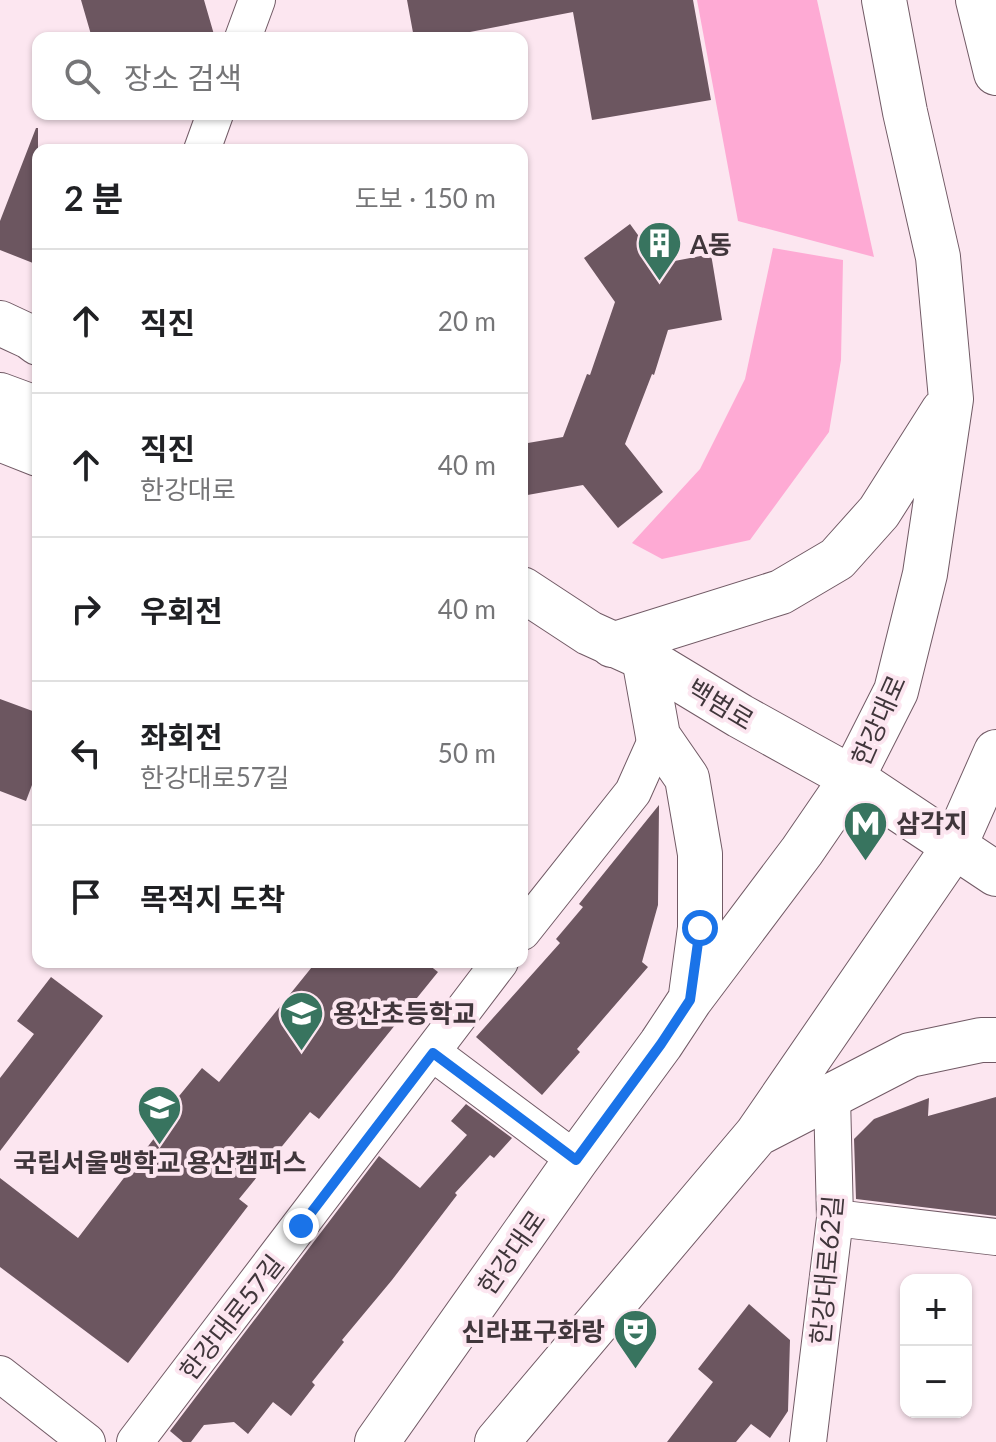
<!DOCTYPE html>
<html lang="ko">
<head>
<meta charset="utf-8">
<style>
  :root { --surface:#fff; --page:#f2f2f2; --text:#202124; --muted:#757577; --line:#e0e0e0 }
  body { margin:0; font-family:Lato,"Noto Sans KR",sans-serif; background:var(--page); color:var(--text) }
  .controls { position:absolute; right:24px; bottom:24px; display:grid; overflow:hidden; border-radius:16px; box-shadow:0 2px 6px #0004 }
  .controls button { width:72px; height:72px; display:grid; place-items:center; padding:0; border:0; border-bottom:2px solid var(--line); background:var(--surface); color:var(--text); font:40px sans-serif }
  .stop { position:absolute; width:24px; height:24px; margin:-18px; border:6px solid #1a73e8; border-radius:50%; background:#fff }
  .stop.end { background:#1a73e8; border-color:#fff; box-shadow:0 2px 8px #0008 }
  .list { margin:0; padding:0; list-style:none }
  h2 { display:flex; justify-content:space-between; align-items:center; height:104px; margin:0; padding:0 32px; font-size:34px }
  h2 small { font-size:26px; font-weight:400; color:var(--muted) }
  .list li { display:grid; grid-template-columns:52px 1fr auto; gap:24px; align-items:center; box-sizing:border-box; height:144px; padding:0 32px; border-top:2px solid var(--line) }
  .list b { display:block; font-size:30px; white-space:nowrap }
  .list p { margin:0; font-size:26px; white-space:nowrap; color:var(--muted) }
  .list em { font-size:26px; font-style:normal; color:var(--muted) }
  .icon { flex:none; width:44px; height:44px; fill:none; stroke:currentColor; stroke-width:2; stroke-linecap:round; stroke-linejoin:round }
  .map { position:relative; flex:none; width:996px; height:1442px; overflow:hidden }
  .search { position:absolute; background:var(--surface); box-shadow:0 2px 6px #0004; left:32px; top:32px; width:496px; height:88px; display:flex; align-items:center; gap:20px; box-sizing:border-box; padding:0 28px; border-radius:16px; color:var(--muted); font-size:30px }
  .panel { position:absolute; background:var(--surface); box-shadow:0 2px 6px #0004; left:32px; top:144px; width:496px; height:824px; border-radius:16px }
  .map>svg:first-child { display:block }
  .green { fill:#feaad4 }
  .building { fill:#6c5660 }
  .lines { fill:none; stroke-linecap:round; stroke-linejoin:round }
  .street-casing { stroke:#715a65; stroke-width:38 }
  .secondary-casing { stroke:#715a65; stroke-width:46 }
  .primary-casing { stroke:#715a65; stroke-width:46 }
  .street { stroke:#fff; stroke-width:36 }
  .secondary { stroke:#fff; stroke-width:44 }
  .primary { stroke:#fff; stroke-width:44 }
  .route { stroke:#1a73e8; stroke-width:10 }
  .labels { text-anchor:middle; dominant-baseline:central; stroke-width:8; stroke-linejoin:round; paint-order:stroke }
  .poi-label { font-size:26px; font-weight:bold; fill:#40363b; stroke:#fce6f0; text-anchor:start }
  .street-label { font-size:26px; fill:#40363b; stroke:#fce6f0 }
</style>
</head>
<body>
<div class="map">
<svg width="996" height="1442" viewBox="0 0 996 1442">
  <rect width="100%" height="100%" fill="#fce6f0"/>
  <path class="green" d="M697 0H817L874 257 738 221Z
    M773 248 843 260 841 360 829 432 750 540 662 559 632 543 700 469 745 379Z"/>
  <path class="building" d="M81 0H204L215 38H92Z
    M407 0H693L711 100 592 120 573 12 439 38H414Z
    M36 128H38V265L0 250V221Z
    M630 224 659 264 711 254 722 320 668 330 654 375 652 374 625 444 663 492 618 528 583 485 522 496V444L563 437 587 374 590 375 615 302 584 258Z
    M0 699 38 713V769L26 801 0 791Z
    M659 805 658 905 642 962 648 967 577 1049 580 1052 542 1095 476 1037 560 943 556 939 583 907 579 904Z
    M316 962H425L438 972 319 1119 310 1112 239 1199 248 1206 128 1363 0 1267V1178L78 1238 162 1128 157 1123 202 1068 219 1082Z
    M51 977 103 1016 0 1151V1078L34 1034 17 1021Z
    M996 1097V1216L856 1199 854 1139 874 1119 929 1098 928 1116Z
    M466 1104 512 1138 494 1158 490 1155 455 1193 457 1195 392 1280 342 1340 344 1342 312 1382 315 1385 291 1416 273 1402 248 1434 234 1422 204 1425 191 1442H183L170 1431 379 1156 420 1188 467 1135 451 1121Z
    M749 1304 790 1340 788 1411 770 1438 751 1424 736 1442H667L713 1382 698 1369Z"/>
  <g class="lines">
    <defs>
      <path id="street" d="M243 38 257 0
        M202 150 215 114
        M522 932 633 792 658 736
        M433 1053 576 1160
        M835 1218 996 1237
        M0 1374 87 1442
        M135 1442 500 962
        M808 1442 835 1218 832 1097"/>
      <path id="secondary" d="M0 323 30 337 38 343
        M0 395 38 409
        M0 439 38 454
        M522 589 589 633 644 658 740 716 852 778 996 874"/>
      <path id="primary" d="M978 0 996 73
        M612 645 781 592 837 559 879 512 943 411
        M644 658 658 736 687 778 700 854V928L691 995
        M759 1133 910 1055 981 1040H996
        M377 1442 576 1160 661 1044 690 1000 802 851 852 778 896 691 925 574 951 399 938 257 905 112 884 0
        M497 1442 757 1134 954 847 996 752"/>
    </defs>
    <use href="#street" class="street-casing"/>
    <use href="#secondary" class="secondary-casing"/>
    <use href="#primary" class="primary-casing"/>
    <use href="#street" class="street"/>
    <use href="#secondary" class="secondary"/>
    <use href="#primary" class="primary"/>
  </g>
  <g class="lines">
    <path class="route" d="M301 1226 433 1053 576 1160 661 1044 690 1000 700 928"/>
  </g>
  <defs>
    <symbol id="building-pin" viewBox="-11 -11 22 30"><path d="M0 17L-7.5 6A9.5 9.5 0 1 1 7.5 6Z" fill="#38745f" stroke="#fce6f0"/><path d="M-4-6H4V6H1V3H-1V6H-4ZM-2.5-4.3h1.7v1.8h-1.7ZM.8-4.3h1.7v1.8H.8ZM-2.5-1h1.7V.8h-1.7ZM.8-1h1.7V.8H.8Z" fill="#fff"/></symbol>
    <symbol id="metro-pin" viewBox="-11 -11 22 30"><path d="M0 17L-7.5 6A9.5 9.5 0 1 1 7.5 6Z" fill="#38745f" stroke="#fce6f0"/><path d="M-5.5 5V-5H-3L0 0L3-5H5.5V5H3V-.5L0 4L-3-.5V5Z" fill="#fff"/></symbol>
    <symbol id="school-pin" viewBox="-11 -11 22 30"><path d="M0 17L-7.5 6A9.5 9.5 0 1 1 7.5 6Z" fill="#38745f" stroke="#fce6f0"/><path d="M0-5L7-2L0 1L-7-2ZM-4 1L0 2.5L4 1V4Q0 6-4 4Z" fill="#fff"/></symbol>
    <symbol id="theatre-pin" viewBox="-11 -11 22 30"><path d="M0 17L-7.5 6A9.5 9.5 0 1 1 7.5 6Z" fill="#38745f" stroke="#fce6f0"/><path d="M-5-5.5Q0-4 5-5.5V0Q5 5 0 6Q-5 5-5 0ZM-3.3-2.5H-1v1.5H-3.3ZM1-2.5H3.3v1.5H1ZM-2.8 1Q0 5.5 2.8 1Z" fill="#fff"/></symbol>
  </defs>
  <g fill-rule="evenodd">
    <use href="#building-pin" x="634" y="218" width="51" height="69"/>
    <use href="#metro-pin" x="840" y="798" width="51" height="69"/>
    <use href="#school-pin" x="276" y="988" width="51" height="69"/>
    <use href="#school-pin" x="134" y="1082" width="51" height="69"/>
    <use href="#theatre-pin" x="610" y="1306" width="51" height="69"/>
  </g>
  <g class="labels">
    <g class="poi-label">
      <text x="690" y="244">A동</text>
      <text x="896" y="823">삼각지</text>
      <text x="333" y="1013">용산초등학교</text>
      <text x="160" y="1162" text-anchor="middle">국립서울맹학교 용산캠퍼스</text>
      <text x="605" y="1331" text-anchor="end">신라표구화랑</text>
    </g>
    <g class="street-label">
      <text transform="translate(721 704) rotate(31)">백범로</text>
      <text transform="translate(878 720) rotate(-66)">한강대로</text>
      <text transform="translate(511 1252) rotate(-55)">한강대로</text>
      <text transform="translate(826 1270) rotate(-85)">한강대로62길</text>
      <text transform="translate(231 1317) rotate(-52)">한강대로57길</text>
    </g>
  </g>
</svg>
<div class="controls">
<button>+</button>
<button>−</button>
</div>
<div class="stop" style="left:700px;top:928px"></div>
<div class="stop end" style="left:301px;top:1226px"></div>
<div class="search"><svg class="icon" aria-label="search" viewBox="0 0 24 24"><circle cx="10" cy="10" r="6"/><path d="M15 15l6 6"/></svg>장소 검색</div>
<section class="panel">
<h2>2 분<small>도보 · 150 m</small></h2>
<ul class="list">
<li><svg class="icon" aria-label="ahead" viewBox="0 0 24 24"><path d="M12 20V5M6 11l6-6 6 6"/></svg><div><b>직진</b></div><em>20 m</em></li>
<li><svg class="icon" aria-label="ahead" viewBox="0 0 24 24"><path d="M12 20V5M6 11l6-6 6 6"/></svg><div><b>직진</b><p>한강대로</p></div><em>40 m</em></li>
<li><svg class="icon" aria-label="right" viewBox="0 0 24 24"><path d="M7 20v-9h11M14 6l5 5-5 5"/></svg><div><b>우회전</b></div><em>40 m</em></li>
<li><svg class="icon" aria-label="left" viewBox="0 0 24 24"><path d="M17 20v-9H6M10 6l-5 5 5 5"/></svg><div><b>좌회전</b><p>한강대로57길</p></div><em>50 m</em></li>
<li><svg class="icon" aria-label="arrive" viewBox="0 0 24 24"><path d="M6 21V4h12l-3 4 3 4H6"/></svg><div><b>목적지 도착</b></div></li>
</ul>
</section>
</div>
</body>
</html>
